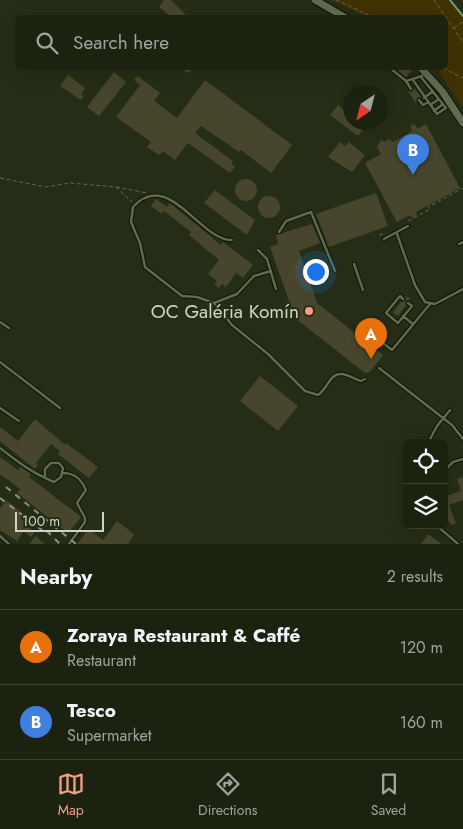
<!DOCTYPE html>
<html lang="en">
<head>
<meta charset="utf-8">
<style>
  :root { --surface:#1c2210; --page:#292f1e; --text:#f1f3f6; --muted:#a0a49f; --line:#3a3f30; --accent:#f49e89 }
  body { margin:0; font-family:Jost,sans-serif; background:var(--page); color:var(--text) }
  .controls { position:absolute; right:15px; bottom:15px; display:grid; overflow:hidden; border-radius:8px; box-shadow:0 5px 20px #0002 }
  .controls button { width:45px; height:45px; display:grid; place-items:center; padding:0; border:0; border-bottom:1px solid var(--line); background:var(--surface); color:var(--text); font:25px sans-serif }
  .compass { position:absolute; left:343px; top:85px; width:45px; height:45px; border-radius:50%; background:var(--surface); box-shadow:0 5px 20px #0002; rotate:215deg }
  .scale { position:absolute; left:15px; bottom:12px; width:89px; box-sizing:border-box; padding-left:5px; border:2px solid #ced4c6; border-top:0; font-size:14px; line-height:18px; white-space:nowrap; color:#ced4c6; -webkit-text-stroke:4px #252d16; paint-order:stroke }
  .you { position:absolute; left:315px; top:271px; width:18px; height:18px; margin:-12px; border:4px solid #fff; border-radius:50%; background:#1a73e8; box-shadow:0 0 0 8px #1a73e833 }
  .badge { display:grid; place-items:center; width:32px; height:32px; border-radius:50%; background:var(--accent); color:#fff; font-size:16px; font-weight:700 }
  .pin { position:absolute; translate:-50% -41px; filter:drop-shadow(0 1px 2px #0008) }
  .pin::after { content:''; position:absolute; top:26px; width:18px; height:15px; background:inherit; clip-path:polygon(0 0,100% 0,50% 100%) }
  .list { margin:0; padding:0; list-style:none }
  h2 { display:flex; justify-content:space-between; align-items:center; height:65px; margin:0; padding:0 20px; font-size:21px }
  h2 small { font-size:16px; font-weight:400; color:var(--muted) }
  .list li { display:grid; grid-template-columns:32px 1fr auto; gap:15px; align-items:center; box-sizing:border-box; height:75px; padding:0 20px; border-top:1px solid var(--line) }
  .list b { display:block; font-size:19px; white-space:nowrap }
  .list p { margin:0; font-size:16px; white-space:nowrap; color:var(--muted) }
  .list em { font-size:16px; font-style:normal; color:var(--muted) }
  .icon { flex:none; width:28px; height:28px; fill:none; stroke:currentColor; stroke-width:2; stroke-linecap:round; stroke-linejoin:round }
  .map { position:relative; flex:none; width:463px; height:544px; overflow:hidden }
  .search { position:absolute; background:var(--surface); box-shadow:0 5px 20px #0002; left:15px; right:15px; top:15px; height:55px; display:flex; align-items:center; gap:12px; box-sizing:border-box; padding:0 18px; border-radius:8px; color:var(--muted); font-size:19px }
  .sheet { height:215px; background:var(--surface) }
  nav { display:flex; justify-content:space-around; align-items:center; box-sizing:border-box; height:70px; border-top:1px solid var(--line); background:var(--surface); font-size:14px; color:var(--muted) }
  nav a { display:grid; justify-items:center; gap:2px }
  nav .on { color:var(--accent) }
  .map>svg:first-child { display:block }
  .green { fill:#423202 }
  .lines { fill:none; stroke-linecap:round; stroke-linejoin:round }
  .stream { stroke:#72967f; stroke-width:2 }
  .building { fill:#47462c }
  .lane-casing { stroke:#0e1502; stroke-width:4.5 }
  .secondary-casing { stroke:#0e1502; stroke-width:9 }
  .path { stroke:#616855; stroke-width:1; stroke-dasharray:4 2.5; stroke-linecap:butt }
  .lane { stroke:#616a51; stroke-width:2.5 }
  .secondary { stroke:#616a51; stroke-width:7 }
  .rail { stroke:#8c9281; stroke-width:2; stroke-dasharray:6 6; stroke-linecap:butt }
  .poi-dot { fill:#f49e89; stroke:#252d16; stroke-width:2 }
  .labels { text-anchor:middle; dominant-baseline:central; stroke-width:4; stroke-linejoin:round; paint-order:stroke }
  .poi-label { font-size:19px; fill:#ced4c6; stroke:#252d16; text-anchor:end }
</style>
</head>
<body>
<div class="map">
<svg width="463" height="544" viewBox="0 0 463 544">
  <rect width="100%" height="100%" fill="#252d16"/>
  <path class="green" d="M331 0H449L463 17V107L436 68H446V18L367 17Z"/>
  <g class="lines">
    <path class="stream" d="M450 0 463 16"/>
  </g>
  <path class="building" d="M164 0H171L185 14 183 18H172L159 7Z
    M179 68H194L188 73Z
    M395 68H409L412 70 406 77Z
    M114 72 126 82 99 116 87 107Z
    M68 75 85 88 81 94 84 96 81 100 60 86Z
    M138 76 160 93 154 101 177 118 205 80 292 145 271 173 241 150 239 152 201 126 195 133 233 161 231 164 235 167 230 173 188 143 175 160 163 151 159 155 147 147 151 142 116 117 140 85 134 80Z
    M414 88 421 97 417 98 416 103 408 91 412 92Z
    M338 105 350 115V122H360L365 126 358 136 330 115Z
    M414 124 418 129 426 124 460 188 416 212 417 215 412 218 410 215 397 222 365 163 381 154 377 147 381 140 386 142 388 139 393 142 412 131 410 126Z
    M340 142 345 146 349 142 365 155 352 172 328 157Z
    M235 190a11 11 0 1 1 22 0a11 11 0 1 1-22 0Z
    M215 190 255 220 247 235 204 203Z
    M376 193 388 226 329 247 316 214Z
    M258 207a11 11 0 1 1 22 0a11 11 0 1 1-22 0Z
    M156 199 167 207 170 203 221 245 223 242 253 265 243 278 236 273 226 287 222 284 219 288 214 284 217 281 208 274 219 260 189 235 191 232 164 211 162 214 151 206Z
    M312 224 320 243 299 251 317 303 383 355 370 372 365 373 295 318 270 247 278 244 276 235Z
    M406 296 411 299 406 301V305L398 316 393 312 401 302 406 301Z
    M260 376 298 406 278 431 240 401Z
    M35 419 65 445 66 443 98 467 89 478 58 454 60 451 51 444 36 463 38 465 35 469 0 441V427L18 441Z
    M0 457 18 470 20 467 31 474 29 477 81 517 68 533 17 493 20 489 0 474Z
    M463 477V500L449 505 456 523 451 525 449 521 444 522V497L461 491 457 479Z
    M7 501 32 521 28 527 35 532 31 537 24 531 17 541 0 530V508Z
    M117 521 134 534 128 544H77L87 531 90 530 103 540Z
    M428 534 442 544H421Z
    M35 536 45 544H30Z"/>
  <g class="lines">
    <defs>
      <path id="lane" d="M390 68 406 81 422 76
        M413 80 437 114 446 108 421 77
        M406 81 411 89
        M424 98 433 91
        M419 100 423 105 427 103
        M430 105 439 99
        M434 111 443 104
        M279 232 286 221 311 212 335 271
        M397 234 415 285 425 302 435 304 463 289
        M384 239 408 226
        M232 240C200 241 169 168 133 207L131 222 140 243 145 267 182 296 197 297 214 303 232 325 268 354 305 391 318 395C327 390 330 373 341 374 348 374 354 379 361 381L365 379
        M459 244 463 242
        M258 250 267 259 276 289
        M354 264 363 290
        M403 299 400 296 386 313 398 323 412 306 408 303
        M214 303 237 294 254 276 271 271
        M403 316 413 324
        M0 322 9 328
        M383 343 392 350 430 304
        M0 362 60 408
        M379 368 452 425 463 439
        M0 408 19 421
        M428 443 437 426 450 410
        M0 448C19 463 31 472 54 482L61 477 63 468 59 463H51L45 469V478
        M444 471 453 462 463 459
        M62 473C75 473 81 479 86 490L77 503 85 518V522L69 544
        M436 525 458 544
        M0 536 9 544"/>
      <path id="secondary" d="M315 0 346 18
        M421 68 442 91 463 123"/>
    </defs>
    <use href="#lane" class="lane-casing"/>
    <use href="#secondary" class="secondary-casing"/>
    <path class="path" d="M336 0 375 18
      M434 0 463 42
      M454 28 463 22
      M443 68 463 78
      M0 178 46 187 70 183 116 187 132 202
      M116 187 147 193
      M408 221 430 209 428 207 463 188
      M379 235 385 233"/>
    <use href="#lane" class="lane"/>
    <use href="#secondary" class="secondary"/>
    <path class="rail" d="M6 487 76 544
      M0 498 42 530
      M38 522 60 544"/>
  </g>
  <circle class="poi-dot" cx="309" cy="311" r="5"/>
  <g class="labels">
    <g class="poi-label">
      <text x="299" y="311">OC Galéria Komín</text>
    </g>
  </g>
</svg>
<div class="controls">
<button><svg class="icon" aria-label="locate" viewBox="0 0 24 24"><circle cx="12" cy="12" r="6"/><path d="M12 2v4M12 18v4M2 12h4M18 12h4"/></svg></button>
<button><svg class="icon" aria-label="layers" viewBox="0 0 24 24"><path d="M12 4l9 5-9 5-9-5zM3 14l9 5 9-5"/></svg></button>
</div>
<svg class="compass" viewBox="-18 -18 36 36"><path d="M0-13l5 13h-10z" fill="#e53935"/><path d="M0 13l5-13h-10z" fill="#a0a49f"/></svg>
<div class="scale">100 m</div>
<div class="you"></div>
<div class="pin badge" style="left:371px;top:359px;background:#e8710a">A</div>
<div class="pin badge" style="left:413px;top:175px;background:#3f7fe0">B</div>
<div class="search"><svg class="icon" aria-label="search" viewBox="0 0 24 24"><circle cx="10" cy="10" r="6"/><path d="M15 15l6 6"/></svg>Search here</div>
</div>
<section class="sheet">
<h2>Nearby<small>2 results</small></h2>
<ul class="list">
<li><span class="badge" style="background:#e8710a">A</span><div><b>Zoraya Restaurant &amp; Caffé</b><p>Restaurant</p></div><em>120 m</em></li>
<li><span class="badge" style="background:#3f7fe0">B</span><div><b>Tesco</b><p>Supermarket</p></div><em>160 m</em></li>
</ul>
</section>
<nav>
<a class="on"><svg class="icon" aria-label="map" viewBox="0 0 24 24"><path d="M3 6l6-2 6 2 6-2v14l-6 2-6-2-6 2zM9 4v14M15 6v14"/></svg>Map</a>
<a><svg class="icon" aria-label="directions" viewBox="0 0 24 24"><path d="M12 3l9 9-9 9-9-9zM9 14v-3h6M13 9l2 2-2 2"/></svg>Directions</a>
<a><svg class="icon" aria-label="saved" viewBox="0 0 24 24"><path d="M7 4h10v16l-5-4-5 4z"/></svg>Saved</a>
</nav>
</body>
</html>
